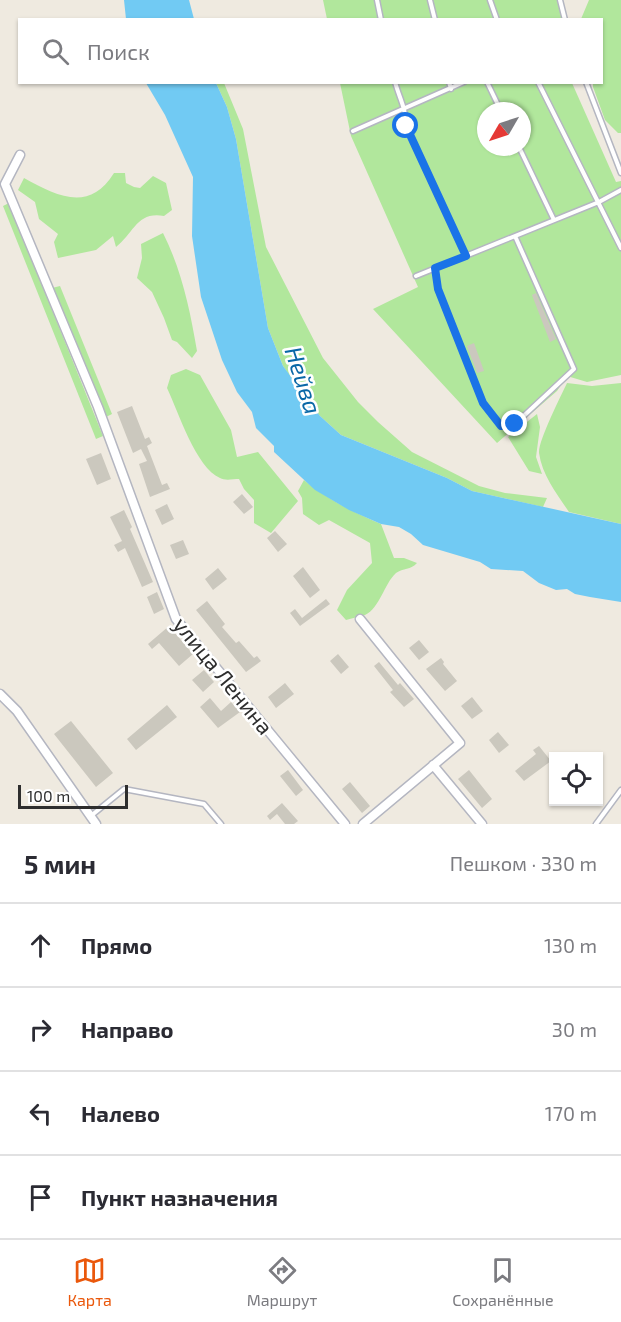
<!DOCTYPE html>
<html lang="ru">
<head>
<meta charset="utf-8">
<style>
  :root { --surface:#fff; --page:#f2f2f3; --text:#2b2b33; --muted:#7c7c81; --line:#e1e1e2; --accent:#ea580c }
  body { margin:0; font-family:"Exo 2",sans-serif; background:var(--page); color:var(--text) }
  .controls { position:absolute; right:18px; bottom:18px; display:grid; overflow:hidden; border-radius:0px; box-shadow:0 2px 4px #0004 }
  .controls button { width:54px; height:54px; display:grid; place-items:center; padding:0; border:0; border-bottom:2px solid var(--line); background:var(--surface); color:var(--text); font:30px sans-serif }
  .compass { position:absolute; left:477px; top:102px; width:54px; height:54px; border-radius:50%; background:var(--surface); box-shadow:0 2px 4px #0004; rotate:231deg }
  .scale { position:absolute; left:18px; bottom:15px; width:110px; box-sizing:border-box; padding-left:6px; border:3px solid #2e2e2e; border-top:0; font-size:16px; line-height:21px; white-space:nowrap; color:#2e2e2e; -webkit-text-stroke:4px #fff; paint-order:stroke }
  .stop { position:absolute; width:18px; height:18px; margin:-14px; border:4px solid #1a73e8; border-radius:50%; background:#fff }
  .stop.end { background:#1a73e8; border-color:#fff; box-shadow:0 2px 6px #0008 }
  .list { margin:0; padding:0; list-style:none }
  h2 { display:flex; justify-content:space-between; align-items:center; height:78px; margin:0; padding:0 24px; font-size:26px }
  h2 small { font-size:20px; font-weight:400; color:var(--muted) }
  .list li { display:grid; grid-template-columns:39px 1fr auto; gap:18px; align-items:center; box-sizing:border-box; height:84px; padding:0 24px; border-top:2px solid var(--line) }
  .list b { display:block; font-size:22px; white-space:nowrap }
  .list em { font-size:20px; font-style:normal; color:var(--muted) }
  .icon { flex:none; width:33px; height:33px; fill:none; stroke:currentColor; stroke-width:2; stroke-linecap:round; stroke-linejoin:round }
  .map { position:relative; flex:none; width:621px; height:824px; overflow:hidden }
  .search { position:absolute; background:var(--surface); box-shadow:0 2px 4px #0004; left:18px; right:18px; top:18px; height:66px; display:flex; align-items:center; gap:15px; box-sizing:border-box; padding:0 21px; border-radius:0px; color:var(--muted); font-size:22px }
  .sheet { height:414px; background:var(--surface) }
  nav { display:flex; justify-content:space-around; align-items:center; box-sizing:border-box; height:84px; border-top:2px solid var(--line); background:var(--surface); font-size:16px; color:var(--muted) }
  nav a { display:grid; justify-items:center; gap:3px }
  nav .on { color:var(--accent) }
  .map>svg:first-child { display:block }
  .green { fill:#b1e79c; fill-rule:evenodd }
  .water { fill:#71caf3 }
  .building { fill:#cbc8be }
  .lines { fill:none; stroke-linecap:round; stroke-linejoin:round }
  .lane-casing { stroke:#b4b6c1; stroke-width:7 }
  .street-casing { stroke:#b4b6c1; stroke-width:11 }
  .lane { stroke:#fff; stroke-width:4 }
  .street { stroke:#fff; stroke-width:8 }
  .route { stroke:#1a73e8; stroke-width:8 }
  .labels { text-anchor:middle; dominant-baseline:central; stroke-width:5; stroke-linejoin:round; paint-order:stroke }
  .street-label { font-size:22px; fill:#2e2e2e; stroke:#fff }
  .water-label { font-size:24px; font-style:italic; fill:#0968a7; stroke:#fff }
</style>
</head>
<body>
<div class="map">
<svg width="621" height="824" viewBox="0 0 621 824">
  <rect width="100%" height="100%" fill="#efeae0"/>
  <path class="green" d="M323 0H557L562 19H327Z
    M589 0H621V133H618L605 120 593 87V83L602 82V20L581 19Z
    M216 83H224L243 129 266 247 323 358 358 402 378 422 412 452 479 486 505 493 547 498 543 507 472 491 447 478 341 435 320 416 304 397 283 366 268 328 236 139 227 107Z
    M340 83H572L616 182 621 181V375L587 382 567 376 557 391 497 443 373 309 418 287 351 136ZM486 111H522V147H486Z
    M114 173H125L126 183 134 187 140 188 153 176 166 183 172 210 164 216C137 211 134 233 116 247L113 236 96 250 58 258 54 242 58 234 39 219 35 202 18 190 24 178C57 196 89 213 114 173Z
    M9 203 103 436 96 439 3 206Z
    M163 233C182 271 190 310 197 351L192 358 177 342 172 340 164 318 152 292 137 278 142 258 141 244Z
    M60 286 112 414 106 417 52 288Z
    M186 369 200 375 231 430 237 457 258 452 298 501 271 533 254 523V500L244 489 239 479C233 479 225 481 220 478 196 468 178 411 167 388L171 375Z
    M567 383 592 386 621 383V524L569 512C557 494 542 475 539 453 538 441 561 396 567 383Z
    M537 414 540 427 536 457 542 474 529 471 508 437Z
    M304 480C327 499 353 512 381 524L394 558H404L417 563C411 570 403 568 396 573 384 584 380 608 365 615 359 617 352 618 346 620L337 610 347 590 372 563 370 543 329 520 319 525 303 514 302 498 298 491Z"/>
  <path class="water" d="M124 0H189L194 19H126Z
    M146 83H216L227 107 236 139 268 328 283 366 320 416 341 435 447 478 472 491 621 524V602L590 597 575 594 567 589 556 590 539 583 523 571 491 569 480 562 423 545 411 534 399 527 381 524 349 510 315 490 274 452V446L256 428 252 412 237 392 222 360 201 297 192 236 193 177 165 115Z"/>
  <path class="building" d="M536 293 556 339 550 342 532 295Z
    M474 343 484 371 477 373 467 346Z
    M132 406 145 439 149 437 152 443 147 446 162 485 167 483 170 489 150 497 139 464 147 461 141 449 133 453 117 412Z
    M101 453 111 479 97 485 86 459Z
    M242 494 253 507 244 514 233 502Z
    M167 504 174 519 162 525 155 510Z
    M124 510 132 527 130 529 153 582 142 587 125 548 118 552 114 545 122 541 110 517Z
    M275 531 287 544 278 552 267 538Z
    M183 540 189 554 176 559 170 545Z
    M303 567 320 590 310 598 293 576Z
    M218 568 227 579 213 590 205 579Z
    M157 592 164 609 154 614 147 597Z
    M326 599 330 604 300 626 290 613 295 609 302 618Z
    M207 601 225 624 222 627 236 643 239 641 254 658 257 656 261 661 246 672 196 610Z
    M169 626 193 654 179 666 159 643 152 649 148 644Z
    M419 640 429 652 419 660 409 648Z
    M338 654 349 667 341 674 330 661Z
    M441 658 444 662 443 664 457 681 445 691 426 669Z
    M379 662 398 685 400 683 414 699 404 707 390 692 393 690 374 666Z
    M204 670 214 682 203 692 192 680Z
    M285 683 294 694 276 708 268 697Z
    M472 697 483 711 472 719 461 706Z
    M210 698 221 711 231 702 240 712 218 728 200 707Z
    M167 705 177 717 136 750 127 739Z
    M71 721 113 773 96 787 54 734Z
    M498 732 509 745 499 753 489 740Z
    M539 746 551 761 524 781 515 771 536 754 533 750Z
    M288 770 303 790 296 796 280 776Z
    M469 770 492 799 482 808 458 779Z
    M350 782 370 806 362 813 342 789Z
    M282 803 298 821 294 824H285L277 814 270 820 267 816Z"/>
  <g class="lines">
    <defs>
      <path id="lane" d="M377 0 381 20
        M430 0 435 20
        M490 0 497 20
        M560 0 565 20
        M395 82C400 100 406 108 406 126L466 256
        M449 82 451 89
        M487 82 501 111
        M538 82 621 248
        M586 82 621 173
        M353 131 464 82
        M519 147 554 220
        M435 269 438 289 483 403 501 426 515 424 574 369 515 236
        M416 276 599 202 621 190
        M92 815 124 789 204 804 221 824
        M596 824 621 790"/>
      <path id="street" d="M20 155 5 184 98 407 176 619 345 824
        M360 619 460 743 363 824
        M0 694 17 711 96 824
        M433 765 482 824"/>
    </defs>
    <use href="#lane" class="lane-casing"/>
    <use href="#street" class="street-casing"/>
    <use href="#lane" class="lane"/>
    <use href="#street" class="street"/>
  </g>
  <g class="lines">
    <path class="route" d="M406 126 466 256 435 268 438 289 483 403 501 426 515 424"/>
  </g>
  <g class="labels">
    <g class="street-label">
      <text transform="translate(224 675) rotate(51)">улица Ленина</text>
    </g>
    <g class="water-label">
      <text transform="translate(304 380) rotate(72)">Нейва</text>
    </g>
  </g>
</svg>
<div class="controls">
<button><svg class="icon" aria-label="locate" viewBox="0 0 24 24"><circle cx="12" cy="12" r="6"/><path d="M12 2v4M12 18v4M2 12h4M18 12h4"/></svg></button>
</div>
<svg class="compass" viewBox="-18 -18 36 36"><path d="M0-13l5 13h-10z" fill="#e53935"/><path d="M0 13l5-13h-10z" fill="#7c7c81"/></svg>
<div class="scale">100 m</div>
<div class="stop" style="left:406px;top:126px"></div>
<div class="stop end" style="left:515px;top:424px"></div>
<div class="search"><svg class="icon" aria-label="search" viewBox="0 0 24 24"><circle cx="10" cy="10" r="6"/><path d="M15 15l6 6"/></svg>Поиск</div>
</div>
<section class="sheet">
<h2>5 мин<small>Пешком · 330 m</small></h2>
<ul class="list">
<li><svg class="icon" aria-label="ahead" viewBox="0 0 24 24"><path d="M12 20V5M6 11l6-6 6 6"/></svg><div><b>Прямо</b></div><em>130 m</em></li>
<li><svg class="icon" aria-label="right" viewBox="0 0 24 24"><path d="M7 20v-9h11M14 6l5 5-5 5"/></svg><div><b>Направо</b></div><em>30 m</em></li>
<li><svg class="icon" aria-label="left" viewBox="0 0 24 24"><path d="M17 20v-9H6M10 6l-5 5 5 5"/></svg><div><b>Налево</b></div><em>170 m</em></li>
<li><svg class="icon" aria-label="arrive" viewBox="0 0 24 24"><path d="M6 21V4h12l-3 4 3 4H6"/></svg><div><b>Пункт назначения</b></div></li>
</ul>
</section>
<nav>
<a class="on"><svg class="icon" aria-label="map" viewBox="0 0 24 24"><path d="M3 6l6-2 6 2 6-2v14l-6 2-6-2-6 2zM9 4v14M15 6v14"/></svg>Карта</a>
<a><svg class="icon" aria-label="directions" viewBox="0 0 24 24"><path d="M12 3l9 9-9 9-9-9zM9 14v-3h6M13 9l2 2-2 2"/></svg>Маршрут</a>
<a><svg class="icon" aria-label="saved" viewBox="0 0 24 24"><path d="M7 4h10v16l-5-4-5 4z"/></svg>Сохранённые</a>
</nav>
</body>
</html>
